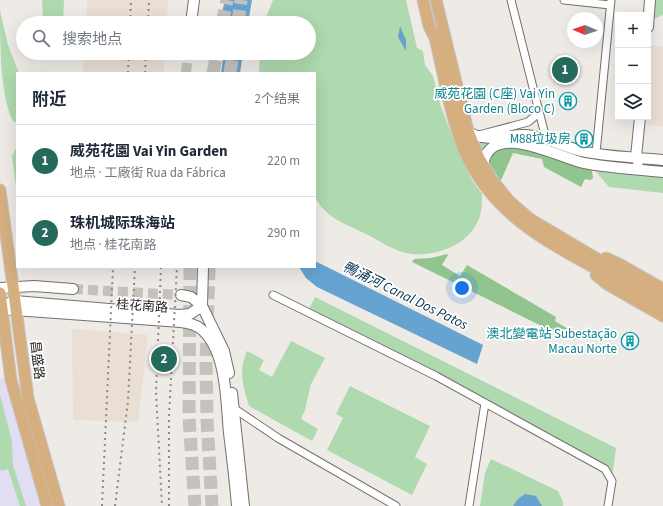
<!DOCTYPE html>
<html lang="zh">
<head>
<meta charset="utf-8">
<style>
  :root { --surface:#fff; --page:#f6f6f7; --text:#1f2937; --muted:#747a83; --line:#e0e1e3; --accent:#266a5c }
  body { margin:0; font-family:"Source Sans 3","Noto Sans SC",sans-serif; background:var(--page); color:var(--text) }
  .controls { position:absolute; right:12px; top:12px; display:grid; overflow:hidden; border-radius:0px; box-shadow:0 4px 16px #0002 }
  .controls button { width:36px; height:36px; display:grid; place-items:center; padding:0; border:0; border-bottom:1px solid var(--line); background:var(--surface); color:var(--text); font:20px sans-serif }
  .compass { position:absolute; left:567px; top:12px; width:36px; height:36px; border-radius:50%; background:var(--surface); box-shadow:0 4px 16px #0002; rotate:272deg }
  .you { position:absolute; left:462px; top:288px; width:14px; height:14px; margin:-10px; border:3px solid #fff; border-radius:50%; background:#1a73e8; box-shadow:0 0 0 6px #1a73e833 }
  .badge { display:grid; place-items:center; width:26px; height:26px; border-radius:50%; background:var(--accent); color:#fff; font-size:13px; font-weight:700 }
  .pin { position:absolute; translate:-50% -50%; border:2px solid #fff; box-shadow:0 1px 4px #0006 }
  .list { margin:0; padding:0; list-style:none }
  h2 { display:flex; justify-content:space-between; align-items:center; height:52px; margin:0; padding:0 16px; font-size:17px }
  h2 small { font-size:13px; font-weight:400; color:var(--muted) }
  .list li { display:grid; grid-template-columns:26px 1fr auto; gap:12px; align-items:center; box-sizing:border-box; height:72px; padding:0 16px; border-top:1px solid var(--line) }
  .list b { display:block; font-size:15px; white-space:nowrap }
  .list p { margin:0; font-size:13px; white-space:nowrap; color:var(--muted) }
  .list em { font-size:13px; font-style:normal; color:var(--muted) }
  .icon { flex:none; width:22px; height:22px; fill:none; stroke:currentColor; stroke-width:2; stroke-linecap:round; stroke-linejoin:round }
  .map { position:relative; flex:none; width:663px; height:506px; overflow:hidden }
  .search { position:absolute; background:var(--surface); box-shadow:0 4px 16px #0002; left:16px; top:16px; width:300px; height:44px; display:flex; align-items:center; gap:10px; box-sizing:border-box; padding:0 14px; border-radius:22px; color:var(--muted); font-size:15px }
  .panel { position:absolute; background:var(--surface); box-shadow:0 4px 16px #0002; left:16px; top:72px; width:300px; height:196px; border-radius:0px }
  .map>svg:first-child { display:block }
  .built { fill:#e9dfd5 }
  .industrial { fill:#e1ddf3 }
  .green { fill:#afd9ae }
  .forest { fill:#90c590 }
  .water { fill:#66a3d1 }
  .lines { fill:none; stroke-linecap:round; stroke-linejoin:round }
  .secondary-tunnel { stroke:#c5c2be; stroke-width:10; stroke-dasharray:10 5; stroke-linecap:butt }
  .highway-tunnel { stroke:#c5c2be; stroke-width:13; stroke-dasharray:13 6; stroke-linecap:butt }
  .street-casing { stroke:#74706c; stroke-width:9 }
  .secondary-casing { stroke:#74706c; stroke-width:12 }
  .primary-casing { stroke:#c6c5c5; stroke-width:13 }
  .street { stroke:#fff; stroke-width:7 }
  .secondary { stroke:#fff; stroke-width:10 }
  .primary { stroke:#d5af80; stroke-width:11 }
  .rail { stroke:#8c8987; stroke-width:2; stroke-dasharray:2 4; stroke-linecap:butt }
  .labels { text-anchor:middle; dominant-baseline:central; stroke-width:3.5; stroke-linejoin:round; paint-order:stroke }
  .culture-label { font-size:13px; fill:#0d838f; stroke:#fff; text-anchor:end }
  .street-label { font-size:13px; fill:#232120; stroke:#fff }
  .water-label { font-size:14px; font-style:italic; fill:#013352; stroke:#fff }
</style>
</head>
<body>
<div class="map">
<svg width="663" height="506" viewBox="0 0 663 506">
  <rect width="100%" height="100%" fill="#eeeae6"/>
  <path class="built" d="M87 0H168L167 23H86Z
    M651 45 663 47V127L646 125V117H648Z
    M84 53H165L164 73H83Z
    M72 329 148 335 138 422 73 420Z"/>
  <path class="industrial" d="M0 378 11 380 47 506H0Z"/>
  <path class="green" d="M42 0H64L63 23H43Z
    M273 0H406L417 48 423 51 425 65 433 76 440 104 459 154 472 180 482 194C482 202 482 213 478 221 467 247 429 260 402 252 390 248 378 240 366 234 344 223 329 220 315 198V73H259L260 53H309V23H264Z
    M654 0H663V15L653 19Z
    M0 11 8 45 19 73H17V123L13 121C0 97 0 40 0 11Z
    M530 139 582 154 574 156 549 147 480 156 478 141Z
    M17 146V195L12 156Z
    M593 168 663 175V193L609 187Z
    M315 297 616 448 612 478 607 466 308 311Z
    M291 341 325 358 311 384 305 410 301 419 318 429 312 441 249 406C243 385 238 372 247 351L264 360 259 370 272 377Z
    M350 386 430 426 415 457 427 464 412 495 327 450 343 418 336 414Z
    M0 395 12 441 13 465 26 506H20L8 469 1 471 0 468Z
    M491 459 558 491 563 502V506H480L485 473Z"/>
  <path class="forest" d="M510 144 587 166 592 171 593 178 591 180 585 179 581 187 544 167 542 159 513 153 499 185 490 173 489 156 493 151Z
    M447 254 448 255 442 265 460 276 467 265 556 317 555 321 573 332 568 339 412 262 414 259 431 258Z"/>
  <path class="water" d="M225 0H252L248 23H226L221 17Z
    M400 26 406 40V51L398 37Z
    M224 53H243L240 73H221Z
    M315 261 483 345 477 364 317 287 306 278 299 267H315Z
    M525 494 536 496 542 506H513L518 499Z"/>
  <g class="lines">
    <path class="secondary-tunnel" d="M186 73 188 53
      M73 289 181 295"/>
    <path class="highway-tunnel" d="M222 23 227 0
      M238 23 241 0
      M213 73 217 53
      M230 73 233 53
      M190 267 189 417 195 506
      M209 267 206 362 207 420 212 506"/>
    <defs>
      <path id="street" d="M511 0 546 139
        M564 0 610 5
        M479 135 528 122 535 116 537 109
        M596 153 611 0
        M273 295 436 376 605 469 612 481 608 506
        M232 407 278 438 396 506
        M469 506 485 403"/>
      <path id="secondary" d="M191 23 194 0
        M648 27 650 0
        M468 131C483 144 507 134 525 135 544 136 562 146 581 151 607 157 636 157 663 160
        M638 162 636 157 640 117
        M483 166C489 118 559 158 584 163 610 168 637 169 663 172
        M0 288 34 286 73 289
        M181 295 191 297 202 306 224 351 229 373
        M0 309 181 322C188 323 195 324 201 329 227 350 226 402 229 433 232 457 235 482 237 506
        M2 309 4 305 15 301 179 315 190 314 202 306
        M200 309 202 306 203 267
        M232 393 244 506"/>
      <path id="primary" d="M423 0 429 26 435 38C444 75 450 115 464 150 492 215 549 243 608 275 626 285 645 296 663 307
        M436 0 468 131 479 158 493 181 510 202 530 219 663 298
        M0 190 28 398 59 506
        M606 258 619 264 663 289
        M596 275 607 284 663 316
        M0 293 11 380 47 506"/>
    </defs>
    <use href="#street" class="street-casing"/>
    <use href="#secondary" class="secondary-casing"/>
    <use href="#primary" class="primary-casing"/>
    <use href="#street" class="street"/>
    <use href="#secondary" class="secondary"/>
    <use href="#primary" class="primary"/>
    <path class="rail" d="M130 23 131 0
      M148 23 149 0
      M128 73 129 53
      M145 73 146 53
      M161 267 156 392 162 506
      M102 506 113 267
      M115 506 128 401 135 267
      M169 506V416L177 267"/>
  </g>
  <defs>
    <symbol id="building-ring" viewBox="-11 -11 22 22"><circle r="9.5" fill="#fff" stroke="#0f9aa8" stroke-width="1.5"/><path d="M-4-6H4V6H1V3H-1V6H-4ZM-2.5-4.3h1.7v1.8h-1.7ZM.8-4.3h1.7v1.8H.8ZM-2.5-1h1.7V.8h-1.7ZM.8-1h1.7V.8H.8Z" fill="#0f9aa8"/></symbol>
  </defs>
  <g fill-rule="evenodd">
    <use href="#building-ring" x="558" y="91" width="20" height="20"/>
    <use href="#building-ring" x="574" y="129" width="20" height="20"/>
    <use href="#building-ring" x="620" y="331" width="20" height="20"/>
  </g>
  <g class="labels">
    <g class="culture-label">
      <text x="555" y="94">威苑花園 (C座) Vai Yin<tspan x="555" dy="15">Garden (Bloco C)</tspan></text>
      <text x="571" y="139">M88垃圾房</text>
      <text x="617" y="334">澳北變電站 Subestação<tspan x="617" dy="15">Macau Norte</tspan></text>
    </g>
    <g class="street-label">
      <text transform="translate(142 306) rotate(4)">桂花南路</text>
      <text transform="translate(37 360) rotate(83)">昌盛路</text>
    </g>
    <g class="water-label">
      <text transform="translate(405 296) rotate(26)">鴨涌河 Canal Dos Patos</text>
    </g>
  </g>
</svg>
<div class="controls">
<button>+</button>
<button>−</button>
<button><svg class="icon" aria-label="layers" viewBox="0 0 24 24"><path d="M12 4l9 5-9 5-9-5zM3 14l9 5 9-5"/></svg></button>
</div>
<svg class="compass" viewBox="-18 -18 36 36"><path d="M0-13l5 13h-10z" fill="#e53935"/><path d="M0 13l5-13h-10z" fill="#747a83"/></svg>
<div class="you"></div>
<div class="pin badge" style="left:565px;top:70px">1</div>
<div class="pin badge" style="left:164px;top:359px">2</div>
<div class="search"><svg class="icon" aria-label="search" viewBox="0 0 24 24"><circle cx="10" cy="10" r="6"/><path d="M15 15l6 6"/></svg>搜索地点</div>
<section class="panel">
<h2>附近<small>2个结果</small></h2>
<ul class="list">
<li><span class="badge">1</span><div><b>威苑花園 Vai Yin Garden</b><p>地点 · 工廠街 Rua da Fábrica</p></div><em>220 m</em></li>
<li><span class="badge">2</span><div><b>珠机城际珠海站</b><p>地点 · 桂花南路</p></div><em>290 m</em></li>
</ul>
</section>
</div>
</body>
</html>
